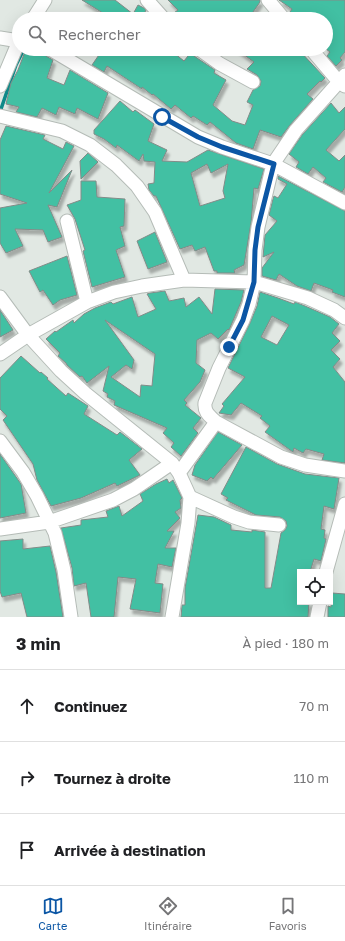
<!DOCTYPE html>
<html lang="fr">
<head>
<meta charset="utf-8">
<style>
  :root { --surface:#fff; --page:#f2f2f2; --text:#202124; --muted:#757577; --line:#e0e0e0; --accent:#0b56a5 }
  body { margin:0; font-family:"Golos Text",sans-serif; background:var(--page); color:var(--text) }
  .controls { position:absolute; right:12px; bottom:12px; display:grid; overflow:hidden; border-radius:0px; box-shadow:0 4px 16px #0002 }
  .controls button { width:36px; height:36px; display:grid; place-items:center; padding:0; border:0; border-bottom:1px solid var(--line); background:var(--surface); color:var(--text); font:20px sans-serif }
  .stop { position:absolute; width:12px; height:12px; margin:-9px; border:3px solid #0b56a5; border-radius:50%; background:#fff }
  .stop.end { background:#0b56a5; border-color:#fff; box-shadow:0 1px 4px #0008 }
  .list { margin:0; padding:0; list-style:none }
  h2 { display:flex; justify-content:space-between; align-items:center; height:52px; margin:0; padding:0 16px; font-size:17px }
  h2 small { font-size:13px; font-weight:400; color:var(--muted) }
  .list li { display:grid; grid-template-columns:26px 1fr auto; gap:12px; align-items:center; box-sizing:border-box; height:72px; padding:0 16px; border-top:1px solid var(--line) }
  .list b { display:block; font-size:15px; white-space:nowrap }
  .list em { font-size:13px; font-style:normal; color:var(--muted) }
  .icon { flex:none; width:22px; height:22px; fill:none; stroke:currentColor; stroke-width:2; stroke-linecap:round; stroke-linejoin:round }
  .map { position:relative; flex:none; width:345px; height:617px; overflow:hidden }
  .search { position:absolute; background:var(--surface); box-shadow:0 4px 16px #0002; left:12px; right:12px; top:12px; height:44px; display:flex; align-items:center; gap:10px; box-sizing:border-box; padding:0 14px; border-radius:22px; color:var(--muted); font-size:15px }
  .sheet { height:268px; background:var(--surface) }
  nav { display:flex; justify-content:space-around; align-items:center; box-sizing:border-box; height:56px; border-top:1px solid var(--line); background:var(--surface); font-size:11px; color:var(--muted) }
  nav a { display:grid; justify-items:center; gap:2px }
  nav .on { color:var(--accent) }
  .map>svg:first-child { display:block }
  .lines { fill:none; stroke-linecap:round; stroke-linejoin:round }
  .stream { stroke:#0e8988; stroke-width:3.5 }
  .building { fill:#42c0a3; stroke:#838b88; fill-rule:evenodd; filter:url(#shadow) }
  .minor-casing { stroke:#b5bcb7; stroke-width:15 }
  .minor { stroke:#fff; stroke-width:13 }
  .route { stroke:#0b56a5; stroke-width:5 }
</style>
</head>
<body>
<div class="map">
<svg width="345" height="617" viewBox="0 0 345 617">
  <defs>
    <filter id="shadow"><feDropShadow dx="2.5" dy="4.5" stdDeviation="1" flood-color="#0004"/></filter>
  </defs>
  <rect width="100%" height="100%" fill="#e1e8e3"/>
  <g class="lines">
    <path class="stream" d="M0 112 16 65 24 49"/>
  </g>
  <path class="building" d="M82 0H115L133 14 138 5 144 8 146 10 145 12 153 19H104L106 15Z
    M168 0H260V2L253 12 261 19H172L171 15 178 10Z
    M279 0H345V52L340 58 342 60 336 66 327 56 330 52 326 49V19H297L290 12 292 9Z
    M26 49 33 51 34 49H38L42 51 46 56 53 60 47 78 64 85 70 70 108 93 98 119 77 108 75 114 59 107 56 115 42 108 37 117 16 112 19 107 6 104 11 83 18 70Z
    M103 49H169L184 61 192 51 194 56 215 70 214 73 226 80 213 105 232 121 245 125 253 105 247 102 253 90 260 86 261 81 257 75 247 69 254 62 236 49H298L325 78 321 82 320 81 307 94 313 99 290 125 281 137 260 130 253 149 236 143 210 122 207 125 193 116 191 118 175 105 171 109 153 94 152 95 142 87V89L107 66 104 72 92 65Z
    M120 101 133 112 135 110 154 124 148 141 167 150 162 161 187 162 208 150 264 169 258 189 254 188 251 223 244 265 234 270 235 273H217V271H214L205 247 195 251 192 245 180 249 156 196H154L149 190 148 184 154 183 155 162 144 161 143 154 139 161 117 145 116 148 104 139 94 134V130ZM207 164 211 173 228 164 223 191 225 198 200 206 191 173Z
    M331 103 339 113 345 107V129L326 150 339 161 345 155V187L342 192 323 182 326 178 313 167 308 174 296 167 299 162 289 154 302 135Z
    M6 126 45 135 43 139 63 149 66 142 74 146 49 193 72 170 57 207 48 205 62 237 48 242 43 230 15 229 23 246 6 253 0 243V208L27 203 0 194V140Z
    M88 153 98 162 81 179 80 161Z
    M278 176 345 211V297L332 292 333 290 314 283 311 291 297 286 279 274 276 280 262 276V268L274 252 263 257 265 235 277 221 269 215 273 199 274 196 278 198 287 184 278 179Z
    M81 181H96L97 197 125 199 124 226 120 227 125 246 116 250 125 277 92 287 83 251 85 250 75 219 67 205 81 200Z
    M155 232 167 262 148 269 137 241Z
    M67 256 77 295 60 300 53 305 43 290 40 292 29 271Z
    M215 289 244 290 241 302 229 330 228 329 218 339 211 333 197 340 196 363 205 370 200 382 184 400 187 403 185 405 201 418 193 428 198 433 181 456 171 447 174 443 163 433 167 428 114 405 115 401 107 397 108 394 103 391 109 366 87 383 82 376 80 377 67 365 66 363 58 356 60 353 46 339 55 331 56 332 73 320 74 323 84 314 95 308 111 302 113 304 132 297 138 317 156 309 147 294 150 293 165 291 169 301 184 298 186 307 199 297 212 314ZM105 320 155 354 152 386 141 385 140 397 111 377 126 365 132 369 134 360Z
    M260 292 278 298 294 304 295 302 305 306 330 317 339 324 332 333 340 341 331 350 340 359 333 367 345 382V463L322 460 324 454 306 449 303 453 294 448 293 452 265 432 270 426 260 418 262 416 241 403 231 415 219 413 224 406 222 404 245 377 228 368 250 323 257 306ZM272 316 289 325 277 345 261 337Z
    M0 310 13 330 0 337Z
    M21 356 40 373 41 372 48 378 47 379 66 396 68 393 88 406 84 414 117 435 120 432 142 449 129 460 140 475 117 486 115 483 81 498 51 506 37 480 33 464 3 420 7 416 0 409V378Z
    M218 432 242 445 213 479 211 477 207 481 192 475 195 465Z
    M246 447 277 464 305 474 339 478 334 509 324 506 321 529 325 530 324 538 326 539 321 561 314 559 310 572H300V602H309L308 617H181L182 605H185V588L198 515 214 517 231 525V530L252 532V530L265 532V588H271L281 533 285 530 287 526 286 521 280 517 256 515 226 500 228 498 221 494Z
    M0 454 21 484 26 513 0 518Z
    M167 479 169 483 173 480 182 498 180 500 181 508 175 512 180 518 167 531H174L165 548H176L172 567 158 564 155 583 163 584 160 613 130 609 136 579 118 577 114 617H91L86 583 74 586 72 568 61 528 81 525V520L108 517 106 511 119 506 122 516 143 501 140 494 156 484Z
    M23 539V549L50 546 56 572 63 617H27L21 593 2 597 0 591V541Z
    M332 593 345 594V617H328V606L331 607Z"/>
  <g class="lines">
    <defs>
      <path id="minor" d="M147 0 164 19
        M268 0 284 19
        M33 19 45 0
        M0 38 19 41
        M50 49 198 137 222 147 273 164 345 203
        M199 49 220 64 253 82
        M311 49 339 82 345 86
        M0 86 19 41
        M0 116 62 131 90 145 116 165 137 186 155 212 184 280
        M67 221 87 302
        M0 297 28 335 61 371 85 393 172 463 179 473 190 497 188 523 172 617
        M0 354 28 335 87 302 114 292 142 286 184 280 254 282 308 298 334 310 345 318
        M216 422 281 457 305 465 345 471
        M0 441 23 472 37 496 55 533 64 570 71 617
        M179 473 216 422C210 416 204 413 205 403L219 368 243 320 249 304 254 282 255 250 258 227 273 164 296 130 345 75
        M190 497 234 517 249 522 279 525
        M0 529 49 522 113 500 134 489 172 463
        M326 572 345 504
        M317 617 320 602"/>
    </defs>
    <use href="#minor" class="minor-casing"/>
    <use href="#minor" class="minor"/>
  </g>
  <g class="lines">
    <path class="route" d="M162 117 198 137 222 147 274 164 258 227 255 250 254 282 243 320 229 347"/>
  </g>
</svg>
<div class="controls">
<button><svg class="icon" aria-label="locate" viewBox="0 0 24 24"><circle cx="12" cy="12" r="6"/><path d="M12 2v4M12 18v4M2 12h4M18 12h4"/></svg></button>
</div>
<div class="stop" style="left:162px;top:117px"></div>
<div class="stop end" style="left:229px;top:347px"></div>
<div class="search"><svg class="icon" aria-label="search" viewBox="0 0 24 24"><circle cx="10" cy="10" r="6"/><path d="M15 15l6 6"/></svg>Rechercher</div>
</div>
<section class="sheet">
<h2>3 min<small>À pied · 180 m</small></h2>
<ul class="list">
<li><svg class="icon" aria-label="ahead" viewBox="0 0 24 24"><path d="M12 20V5M6 11l6-6 6 6"/></svg><div><b>Continuez</b></div><em>70 m</em></li>
<li><svg class="icon" aria-label="right" viewBox="0 0 24 24"><path d="M7 20v-9h11M14 6l5 5-5 5"/></svg><div><b>Tournez à droite</b></div><em>110 m</em></li>
<li><svg class="icon" aria-label="arrive" viewBox="0 0 24 24"><path d="M6 21V4h12l-3 4 3 4H6"/></svg><div><b>Arrivée à destination</b></div></li>
</ul>
</section>
<nav>
<a class="on"><svg class="icon" aria-label="map" viewBox="0 0 24 24"><path d="M3 6l6-2 6 2 6-2v14l-6 2-6-2-6 2zM9 4v14M15 6v14"/></svg>Carte</a>
<a><svg class="icon" aria-label="directions" viewBox="0 0 24 24"><path d="M12 3l9 9-9 9-9-9zM9 14v-3h6M13 9l2 2-2 2"/></svg>Itinéraire</a>
<a><svg class="icon" aria-label="saved" viewBox="0 0 24 24"><path d="M7 4h10v16l-5-4-5 4z"/></svg>Favoris</a>
</nav>
</body>
</html>
